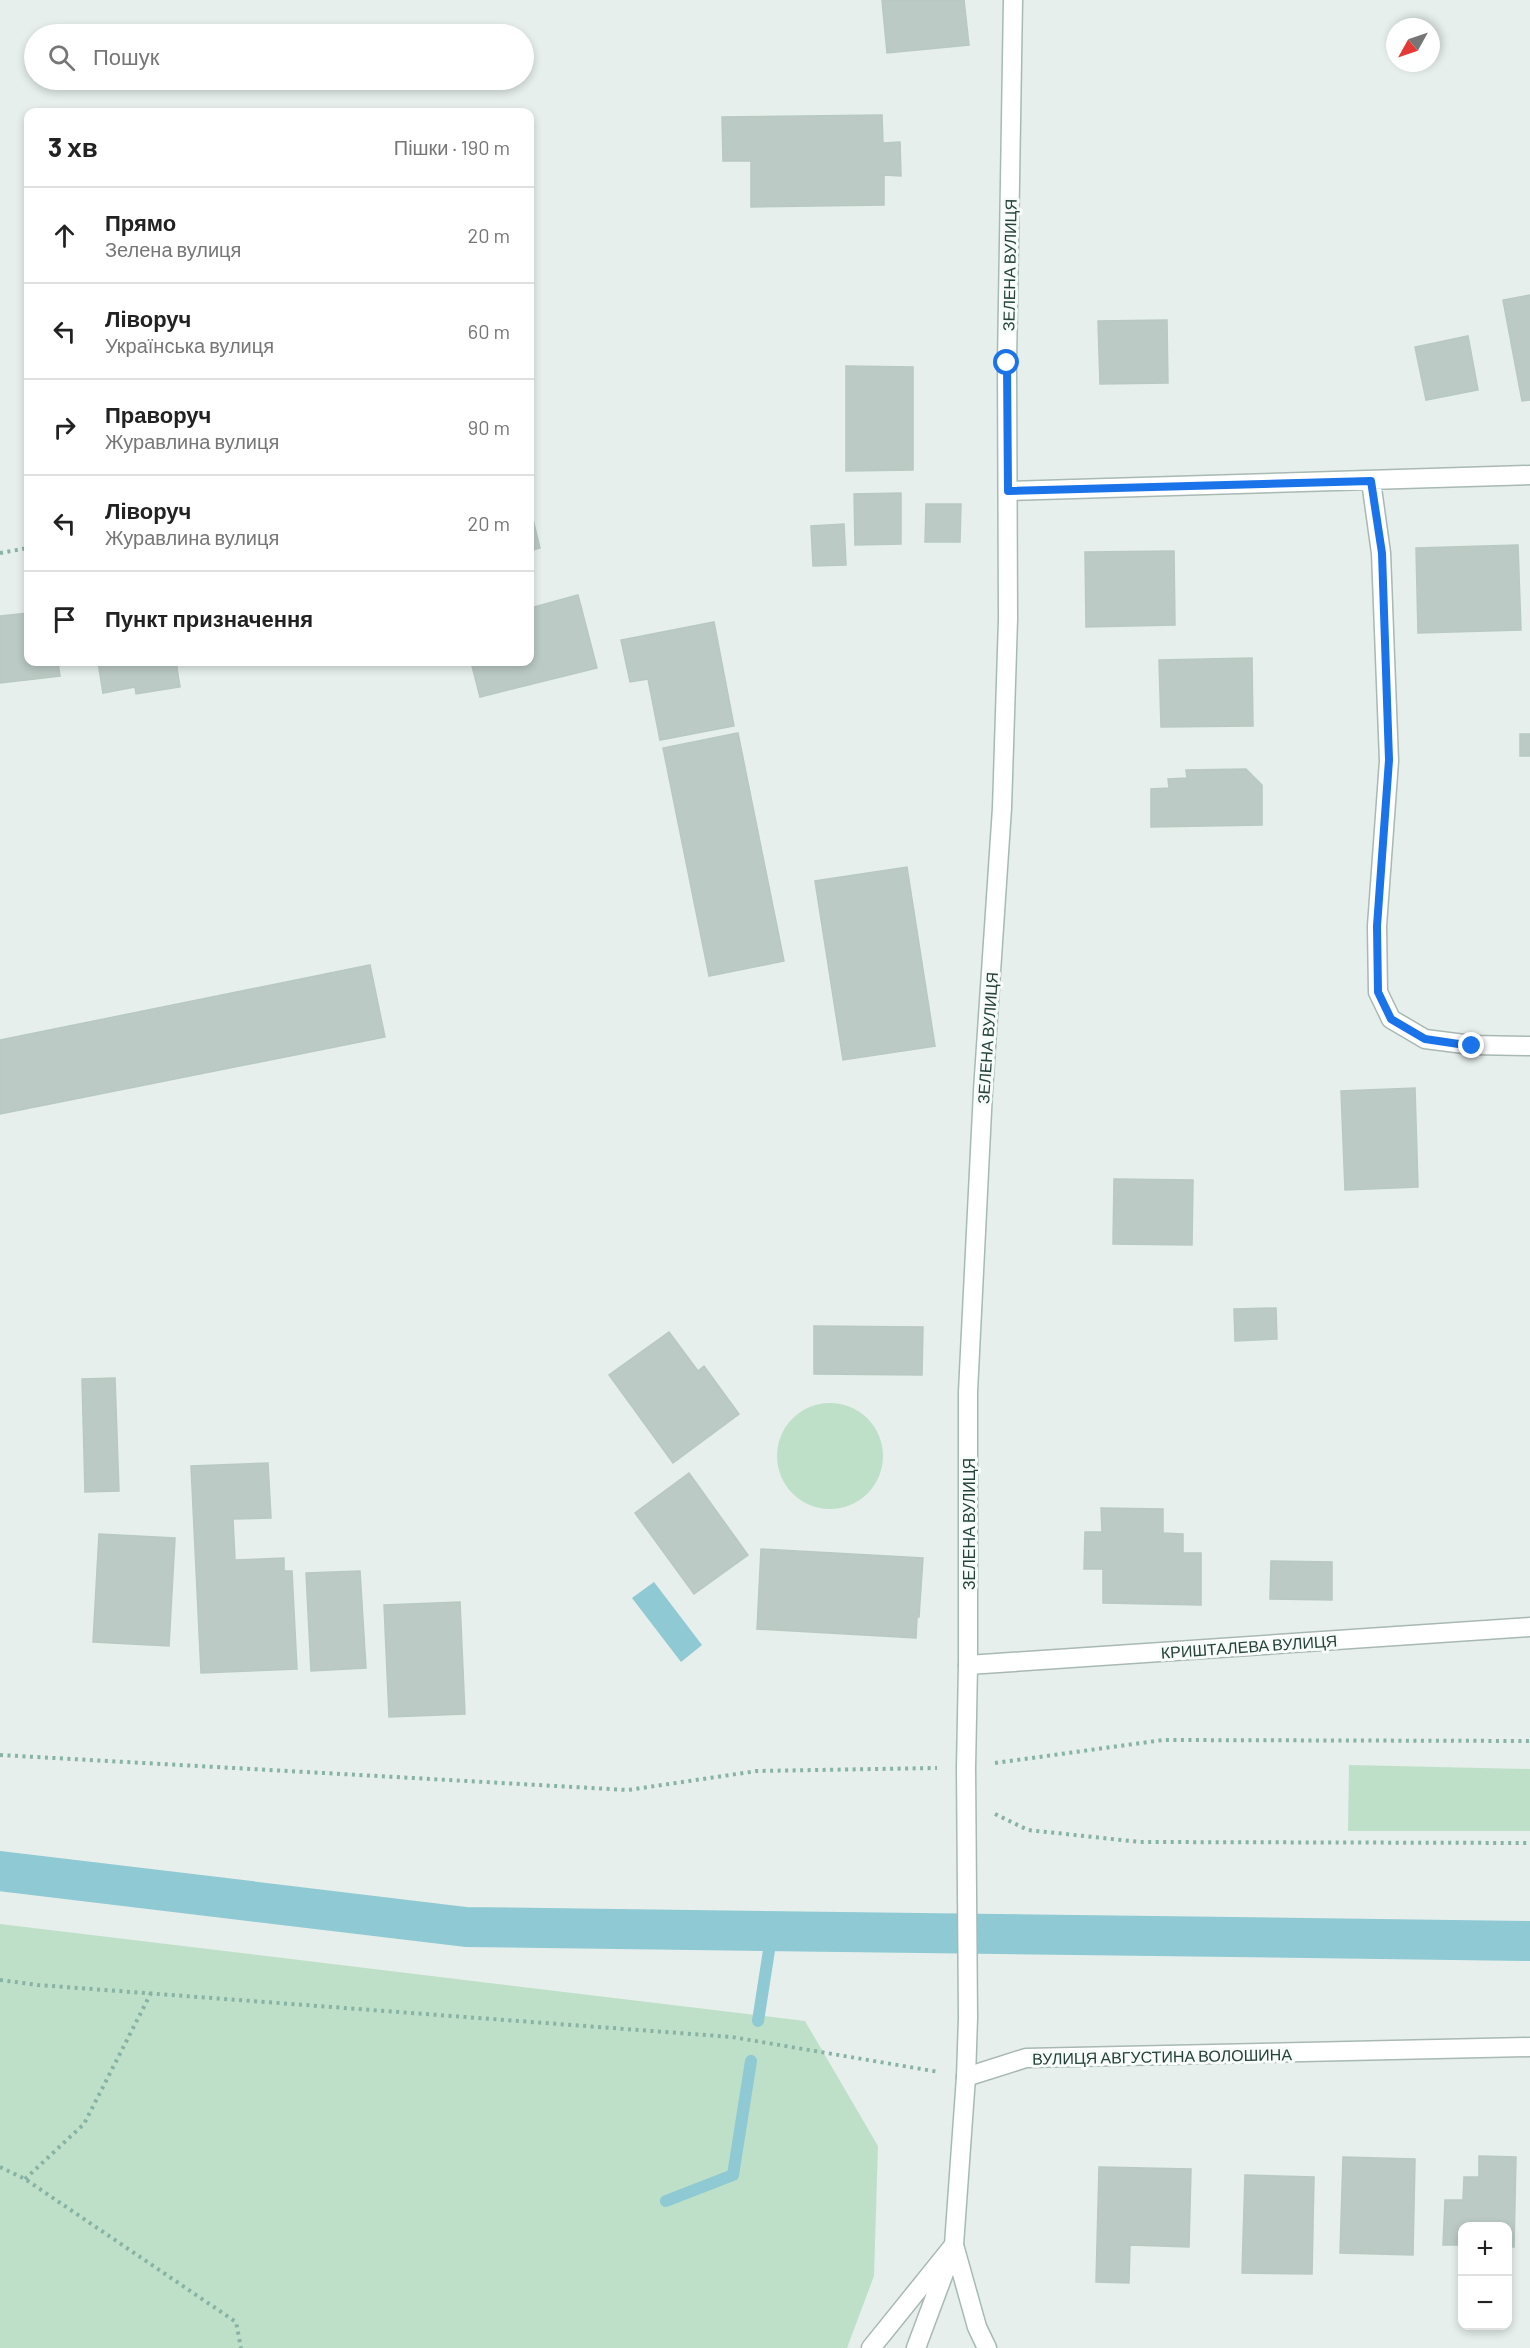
<!DOCTYPE html>
<html lang="uk">
<head>
<meta charset="utf-8">
<style>
  :root { --surface:#fff; --page:#f6f6f6; --text:#222; --muted:#767676; --line:#e0e0e0 }
  body { margin:0; font-family:Barlow,sans-serif; background:var(--page); color:var(--text) }
  .controls { position:absolute; right:18px; bottom:18px; display:grid; overflow:hidden; border-radius:12px; box-shadow:0 3px 9px #0003 }
  .controls button { width:54px; height:54px; display:grid; place-items:center; padding:0; border:0; border-bottom:2px solid var(--line); background:var(--surface); color:var(--text); font:30px sans-serif }
  .compass { position:absolute; left:1386px; top:18px; width:54px; height:54px; border-radius:50%; background:var(--surface); box-shadow:0 3px 9px #0003; rotate:230deg }
  .stop { position:absolute; width:18px; height:18px; margin:-14px; border:4px solid #1a73e8; border-radius:50%; background:#fff }
  .stop.end { background:#1a73e8; border-color:#fff; box-shadow:0 2px 6px #0008 }
  .list { margin:0; padding:0; list-style:none }
  h2 { display:flex; justify-content:space-between; align-items:center; height:78px; margin:0; padding:0 24px; font-size:26px }
  h2 small { font-size:20px; font-weight:400; color:var(--muted) }
  .list li { display:grid; grid-template-columns:39px 1fr auto; gap:18px; align-items:center; box-sizing:border-box; height:96px; padding:0 24px; border-top:2px solid var(--line) }
  .list b { display:block; font-size:22px; white-space:nowrap }
  .list p { margin:0; font-size:20px; white-space:nowrap; color:var(--muted) }
  .list em { font-size:20px; font-style:normal; color:var(--muted) }
  .icon { flex:none; width:33px; height:33px; fill:none; stroke:currentColor; stroke-width:2; stroke-linecap:round; stroke-linejoin:round }
  .map { position:relative; flex:none; width:1530px; height:2348px; overflow:hidden }
  .search { position:absolute; background:var(--surface); box-shadow:0 3px 9px #0003; left:24px; top:24px; width:510px; height:66px; display:flex; align-items:center; gap:15px; box-sizing:border-box; padding:0 21px; border-radius:33px; color:var(--muted); font-size:22px }
  .panel { position:absolute; background:var(--surface); box-shadow:0 3px 9px #0003; left:24px; top:108px; width:510px; height:558px; border-radius:12px }
  .map>svg:first-child { display:block }
  .green { fill:#bfe0c8 }
  .water { fill:#8ec9d4 }
  .lines { fill:none; stroke-linecap:round; stroke-linejoin:round }
  .stream { stroke:#8ec9d4; stroke-width:12 }
  .canal { stroke:#8ec9d4; stroke-width:40 }
  .building { fill:#bbcac4; stroke:#b8c9c2; stroke-width:1.5 }
  .street-casing { stroke:#a8b8b2; stroke-width:21 }
  .secondary-casing { stroke:#a4bbb3; stroke-width:21 }
  .path { stroke:#86b3a5; stroke-width:4; stroke-dasharray:3 4.5; stroke-linecap:butt }
  .street { stroke:#fff; stroke-width:18 }
  .secondary { stroke:#fff; stroke-width:18 }
  .route { stroke:#1a73e8; stroke-width:8 }
  .labels { text-anchor:middle; dominant-baseline:central; stroke-width:6; stroke-linejoin:round; paint-order:stroke }
  .street-label { font-size:16px; fill:#24423a; stroke:#f7fbf9 }
</style>
</head>
<body>
<div class="map">
<svg width="1530" height="2348" viewBox="0 0 1530 2348">
  <rect width="100%" height="100%" fill="#e6efeb"/>
  <path class="green" d="M777 1456a53 53 0 1 1 106 0a53 53 0 1 1-106 0Z
    M1349 1765 1530 1769V1831H1348Z
    M0 1924 805 2021 878 2146 874 2276 847 2348H0Z"/>
  <path class="water" d="M654 1582 702 1645 681 1662 632 1598Z"/>
  <g class="lines">
    <path class="stream" d="M758 2021 772 1931
      M666 2201 733 2175 751 2061"/>
    <path class="canal" d="M0 1871 466 1927 1530 1941"/>
  </g>
  <path class="building" d="M882 0H964L969 45 887 53Z
    M882 115 883 143 900 142 901 176 884 175V205L751 207V161H723L722 117Z
    M1530 295V400L1522 401 1503 300Z
    M1167 320 1168 383 1100 384 1098 321Z
    M1468 336 1478 390 1426 400 1415 347Z
    M846 366 913 367V470L846 471Z
    M901 493V544L855 545 854 494Z
    M926 504H961L960 542H925Z
    M530 507 540 548 530 551Z
    M844 524 846 565 813 566 811 526Z
    M1518 545 1521 630 1418 633 1416 548Z
    M1174 551 1175 625 1086 627 1085 552Z
    M578 595 597 668 480 697 471 662H530V608Z
    M28 613V662H58L60 676 0 683V616Z
    M714 622 734 726 660 740 648 679 630 682 621 640Z
    M1252 658 1253 726 1161 727 1159 660Z
    M98 662H176L180 687 136 694 135 687 103 693Z
    M738 733 784 961 709 976 663 748Z
    M1520 734H1530V756H1520Z
    M1246 769 1262 785V825L1151 827V789L1169 788 1168 779 1187 778 1186 770Z
    M907 867 935 1046 843 1060 815 881Z
    M370 965 385 1037 0 1114V1040Z
    M1415 1088 1418 1187 1345 1190 1341 1091Z
    M1114 1179 1193 1180 1192 1245 1113 1244Z
    M1276 1308 1277 1339 1235 1341 1234 1309Z
    M814 1326 923 1327 922 1375 814 1374Z
    M669 1332 698 1371 704 1366 739 1414 673 1463 609 1375Z
    M115 1378 119 1491 85 1492 82 1379Z
    M268 1463 271 1518 233 1519 235 1560 284 1558V1571H292L297 1669 201 1673 191 1466Z
    M689 1473 748 1555 694 1594 635 1513Z
    M1101 1508 1163 1509V1533L1183 1534V1553H1201V1605L1103 1603V1569H1084L1085 1532H1102Z
    M99 1534 175 1538 169 1646 93 1642Z
    M761 1549 923 1558 919 1617H917L916 1638 757 1629Z
    M1271 1561 1332 1562V1600L1270 1599Z
    M360 1571 366 1668 311 1671 306 1573Z
    M460 1602 465 1714 389 1717 384 1605Z
    M1479 2156 1516 2157 1514 2247 1508 2246V2226H1462V2245H1443L1445 2200H1463L1464 2177H1479Z
    M1343 2157 1415 2159 1413 2255 1340 2253Z
    M1099 2167 1191 2169 1189 2247 1130 2245 1129 2283 1096 2282Z
    M1245 2175 1314 2177 1312 2274 1242 2273Z"/>
  <g class="lines">
    <defs>
      <path id="street" d="M1371 481 1381 553 1389 761 1377 926 1378 992 1391 1019 1425 1039 1472 1045 1530 1046
        M1008 491 1530 475
        M968 1665 1530 1627
        M966 2077 1026 2058 1530 2047
        M871 2348 954 2245
        M916 2348 950 2257"/>
      <path id="secondary" d="M987 2348 977 2327 954 2245 966 2077 968 2018 966 1768 968 1665V1392L983 1091 1002 808 1008 619 1007 363 1013 0"/>
    </defs>
    <use href="#street" class="street-casing"/>
    <use href="#secondary" class="secondary-casing"/>
    <path class="path" d="M0 553 28 548
      M0 1755 628 1790 757 1771 937 1768
      M995 1763 1163 1740 1530 1741
      M995 1814 1028 1830 1140 1842 1530 1843
      M0 1980 38 1985 732 2037 939 2072
      M0 2167 25 2179 236 2322 241 2348
      M25 2179 84 2124 151 1993"/>
    <use href="#street" class="street"/>
    <use href="#secondary" class="secondary"/>
  </g>
  <g class="lines">
    <path class="route" d="M1007 363 1008 491 1371 481 1382 553 1389 760 1377 926 1378 992 1391 1019 1425 1039 1472 1046"/>
  </g>
  <g class="labels">
    <g class="street-label">
      <text transform="translate(1009 265) rotate(-89)">ЗЕЛЕНА ВУЛИЦЯ</text>
      <text transform="translate(987 1038) rotate(-86)">ЗЕЛЕНА ВУЛИЦЯ</text>
      <text transform="translate(968 1524) rotate(-90)">ЗЕЛЕНА ВУЛИЦЯ</text>
      <text transform="translate(1249 1646) rotate(-4)">КРИШТАЛЕВА ВУЛИЦЯ</text>
      <text transform="translate(1162 2056) rotate(-1)">ВУЛИЦЯ АВГУСТИНА ВОЛОШИНА</text>
    </g>
  </g>
</svg>
<div class="controls">
<button>+</button>
<button>−</button>
</div>
<svg class="compass" viewBox="-18 -18 36 36"><path d="M0-13l5 13h-10z" fill="#e53935"/><path d="M0 13l5-13h-10z" fill="#767676"/></svg>
<div class="stop" style="left:1007px;top:363px"></div>
<div class="stop end" style="left:1472px;top:1046px"></div>
<div class="search"><svg class="icon" aria-label="search" viewBox="0 0 24 24"><circle cx="10" cy="10" r="6"/><path d="M15 15l6 6"/></svg>Пошук</div>
<section class="panel">
<h2>3 хв<small>Пішки · 190 m</small></h2>
<ul class="list">
<li><svg class="icon" aria-label="ahead" viewBox="0 0 24 24"><path d="M12 20V5M6 11l6-6 6 6"/></svg><div><b>Прямо</b><p>Зелена вулиця</p></div><em>20 m</em></li>
<li><svg class="icon" aria-label="left" viewBox="0 0 24 24"><path d="M17 20v-9H6M10 6l-5 5 5 5"/></svg><div><b>Ліворуч</b><p>Українська вулиця</p></div><em>60 m</em></li>
<li><svg class="icon" aria-label="right" viewBox="0 0 24 24"><path d="M7 20v-9h11M14 6l5 5-5 5"/></svg><div><b>Праворуч</b><p>Журавлина вулиця</p></div><em>90 m</em></li>
<li><svg class="icon" aria-label="left" viewBox="0 0 24 24"><path d="M17 20v-9H6M10 6l-5 5 5 5"/></svg><div><b>Ліворуч</b><p>Журавлина вулиця</p></div><em>20 m</em></li>
<li><svg class="icon" aria-label="arrive" viewBox="0 0 24 24"><path d="M6 21V4h12l-3 4 3 4H6"/></svg><div><b>Пункт призначення</b></div></li>
</ul>
</section>
</div>
</body>
</html>
